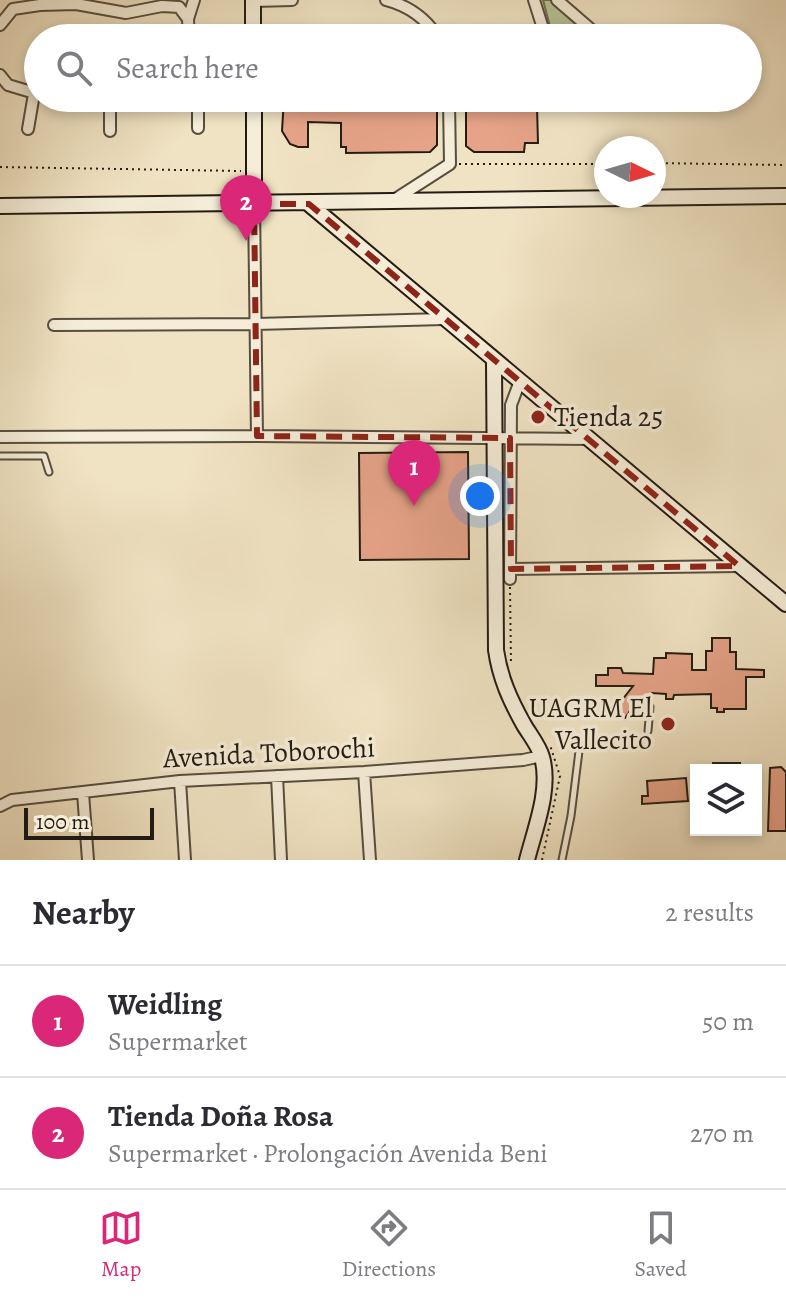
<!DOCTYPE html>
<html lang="en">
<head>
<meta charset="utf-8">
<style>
  :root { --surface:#fff; --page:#f7f7f7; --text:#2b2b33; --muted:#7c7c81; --line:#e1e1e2; --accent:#db2777 }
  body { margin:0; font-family:Alegreya,serif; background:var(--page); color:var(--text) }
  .controls { position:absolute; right:24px; bottom:24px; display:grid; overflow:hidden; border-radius:0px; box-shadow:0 4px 12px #0003 }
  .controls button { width:72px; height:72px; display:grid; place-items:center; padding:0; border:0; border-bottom:2px solid var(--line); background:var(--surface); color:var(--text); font:40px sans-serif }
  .compass { position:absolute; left:594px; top:136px; width:72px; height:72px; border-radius:50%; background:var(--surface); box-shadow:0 4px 12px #0003; rotate:95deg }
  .scale { position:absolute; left:24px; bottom:20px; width:130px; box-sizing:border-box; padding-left:8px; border:4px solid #241c13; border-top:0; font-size:22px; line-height:28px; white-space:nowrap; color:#241c13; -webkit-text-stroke:6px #f5edd8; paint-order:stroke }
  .you { position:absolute; left:480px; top:496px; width:28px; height:28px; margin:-20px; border:6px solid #fff; border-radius:50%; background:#1a73e8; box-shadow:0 0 0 12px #1a73e833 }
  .badge { display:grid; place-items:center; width:52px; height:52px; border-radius:50%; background:var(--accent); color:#fff; font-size:26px; font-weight:700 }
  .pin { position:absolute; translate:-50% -66px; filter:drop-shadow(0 2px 4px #0008) }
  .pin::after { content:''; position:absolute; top:42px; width:28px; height:24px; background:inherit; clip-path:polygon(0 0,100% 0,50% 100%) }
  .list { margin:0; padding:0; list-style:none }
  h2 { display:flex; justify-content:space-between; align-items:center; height:104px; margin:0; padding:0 32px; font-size:34px }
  h2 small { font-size:26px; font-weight:400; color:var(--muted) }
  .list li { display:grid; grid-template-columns:52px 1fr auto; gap:24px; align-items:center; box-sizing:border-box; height:112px; padding:0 32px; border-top:2px solid var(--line) }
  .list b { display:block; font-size:30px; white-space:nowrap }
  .list p { margin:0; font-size:26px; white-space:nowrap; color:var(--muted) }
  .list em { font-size:26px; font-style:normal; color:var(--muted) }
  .icon { flex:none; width:44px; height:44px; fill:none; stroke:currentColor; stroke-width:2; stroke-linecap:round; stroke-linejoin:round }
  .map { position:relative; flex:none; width:786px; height:860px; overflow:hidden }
  .search { position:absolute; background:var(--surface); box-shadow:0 4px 12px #0003; left:24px; right:24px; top:24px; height:88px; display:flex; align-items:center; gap:20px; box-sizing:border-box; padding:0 28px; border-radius:44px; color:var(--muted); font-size:30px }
  .sheet { height:328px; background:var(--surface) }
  nav { display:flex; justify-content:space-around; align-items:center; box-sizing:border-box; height:112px; border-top:2px solid var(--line); background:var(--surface); font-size:22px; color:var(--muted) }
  nav a { display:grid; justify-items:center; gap:4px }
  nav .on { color:var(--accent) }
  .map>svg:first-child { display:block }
  .green { fill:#b7c495; stroke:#6e7054; stroke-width:2 }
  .building { fill:#e6a388; stroke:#241c13; stroke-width:2 }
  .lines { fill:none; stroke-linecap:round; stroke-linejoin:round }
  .lane-casing { stroke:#574e3f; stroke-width:9 }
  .street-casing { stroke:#574e3f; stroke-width:14 }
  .secondary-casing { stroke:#241c13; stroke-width:18 }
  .path { stroke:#241c13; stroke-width:2; stroke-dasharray:2 4; stroke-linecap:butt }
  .lane { stroke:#f5edd8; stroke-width:5 }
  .street { stroke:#f5edd8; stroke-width:10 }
  .secondary { stroke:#f5edd8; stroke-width:14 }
  .marked { fill:none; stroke:#8f2418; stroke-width:6; stroke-dasharray:16 10; stroke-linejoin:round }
  .poi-dot { fill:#8f2418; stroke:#f5edd8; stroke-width:3 }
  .labels { text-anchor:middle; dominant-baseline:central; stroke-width:7; stroke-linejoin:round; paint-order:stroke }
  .poi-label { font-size:28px; fill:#241c13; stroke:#f5edd8; text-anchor:start }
  .street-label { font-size:28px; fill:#241c13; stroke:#f5edd8 }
</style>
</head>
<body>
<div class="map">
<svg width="786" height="860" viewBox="0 0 786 860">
  <rect width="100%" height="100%" fill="#f0e3c3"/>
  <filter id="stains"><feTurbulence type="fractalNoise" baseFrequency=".0025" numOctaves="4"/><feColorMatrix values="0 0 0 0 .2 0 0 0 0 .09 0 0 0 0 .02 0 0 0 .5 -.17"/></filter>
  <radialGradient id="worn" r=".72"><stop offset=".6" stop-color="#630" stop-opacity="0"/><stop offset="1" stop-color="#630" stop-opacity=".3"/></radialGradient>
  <path class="green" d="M543 0H552L594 38H553Z"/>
  <path class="building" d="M284 98H437V145L430 152 346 153V147H341V123L308 122V147H298L290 144 282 131Z
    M537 106 538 143H525L524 152H474L466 146V109Z
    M468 452 469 559 360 560 359 453Z
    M712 638H730V652H736V669L764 670V677H746V709H724V712H717V708H711V694L674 695 673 699H666V694L652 693V699L639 698 625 718 617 717 615 709 633 686H596V675H608V668H621L623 673 653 674 654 658H666V653L692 654V670H706V651H712Z
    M713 763H740V770H713Z
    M781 767 786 772V831H768L770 768Z
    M686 778 688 801 642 804V796H648L647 781Z"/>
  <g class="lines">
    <defs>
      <path id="lane" d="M0 456H44L49 472
        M648 731 650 707
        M562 860 571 816 579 751 582 742 587 738"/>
      <path id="street" d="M386 0C409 6 426 18 438 38
        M534 0 546 38
        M557 0 601 38
        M253 1 292 0
        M0 25 13 9 40 5 76 4 126 13 162 6 179 7 188 19
        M189 38 188 19 194 0
        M0 75 8 85 38 94
        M449 98V101L552 98
        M198 128V98
        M28 129 34 94
        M110 131V98
        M394 200 450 164 449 101
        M254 204 257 436
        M54 325 256 324 444 319
        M0 437 257 436 590 439
        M511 569 739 566
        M510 579 511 405 520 381
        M364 772 370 860
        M277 776 281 860
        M180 781 185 860
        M83 793 88 860
        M0 806 12 800 180 781 364 772 523 760 542 756"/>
      <path id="secondary" d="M253 0V38
        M254 98V204
        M309 204 786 604
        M0 206 786 196
        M494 362 496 650C500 678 510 700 524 725 530 735 539 746 542 757 551 790 535 828 527 860"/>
    </defs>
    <use href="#lane" class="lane-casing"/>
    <use href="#street" class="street-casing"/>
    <use href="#secondary" class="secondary-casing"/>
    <path class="path" d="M560 38 566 31 576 28
      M654 163 786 165
      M459 164H606
      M0 167 241 171
      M510 587 511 665
      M542 860 560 776 550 745"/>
    <use href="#lane" class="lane"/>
    <use href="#street" class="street"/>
    <use href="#secondary" class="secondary"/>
  </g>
  <path class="marked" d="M254 204H309L739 566 511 569 510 438 257 436Z"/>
  <g class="poi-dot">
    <circle cx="538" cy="417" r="8"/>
    <circle cx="668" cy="724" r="8"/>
  </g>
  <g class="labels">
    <g class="poi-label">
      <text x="554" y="417">Tienda 25</text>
      <text x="652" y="708" text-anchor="end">UAGRM El<tspan x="652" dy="32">Vallecito</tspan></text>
    </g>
    <g class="street-label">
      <text transform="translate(269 753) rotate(-3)">Avenida Toborochi</text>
    </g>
  </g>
  <rect width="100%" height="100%" filter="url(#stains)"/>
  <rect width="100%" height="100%" fill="url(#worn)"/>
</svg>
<div class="controls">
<button><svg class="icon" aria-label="layers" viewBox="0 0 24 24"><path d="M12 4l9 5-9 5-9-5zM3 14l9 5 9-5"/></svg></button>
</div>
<svg class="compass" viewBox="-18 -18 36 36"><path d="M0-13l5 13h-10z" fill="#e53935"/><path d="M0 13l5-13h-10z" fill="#7c7c81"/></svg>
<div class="scale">100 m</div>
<div class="you"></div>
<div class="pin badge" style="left:414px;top:506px">1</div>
<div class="pin badge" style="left:246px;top:241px">2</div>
<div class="search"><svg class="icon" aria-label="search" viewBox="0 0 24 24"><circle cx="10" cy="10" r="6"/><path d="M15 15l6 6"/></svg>Search here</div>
</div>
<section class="sheet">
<h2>Nearby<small>2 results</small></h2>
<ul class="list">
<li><span class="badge">1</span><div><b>Weidling</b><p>Supermarket</p></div><em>50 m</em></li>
<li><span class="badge">2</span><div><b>Tienda Doña Rosa</b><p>Supermarket · Prolongación Avenida Beni</p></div><em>270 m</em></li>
</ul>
</section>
<nav>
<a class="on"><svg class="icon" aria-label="map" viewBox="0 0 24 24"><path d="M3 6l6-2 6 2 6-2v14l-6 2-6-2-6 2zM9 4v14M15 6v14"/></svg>Map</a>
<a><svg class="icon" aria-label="directions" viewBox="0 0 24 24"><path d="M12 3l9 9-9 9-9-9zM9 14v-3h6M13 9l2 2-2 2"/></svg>Directions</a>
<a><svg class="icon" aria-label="saved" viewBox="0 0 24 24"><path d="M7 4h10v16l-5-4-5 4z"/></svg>Saved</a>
</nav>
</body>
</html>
